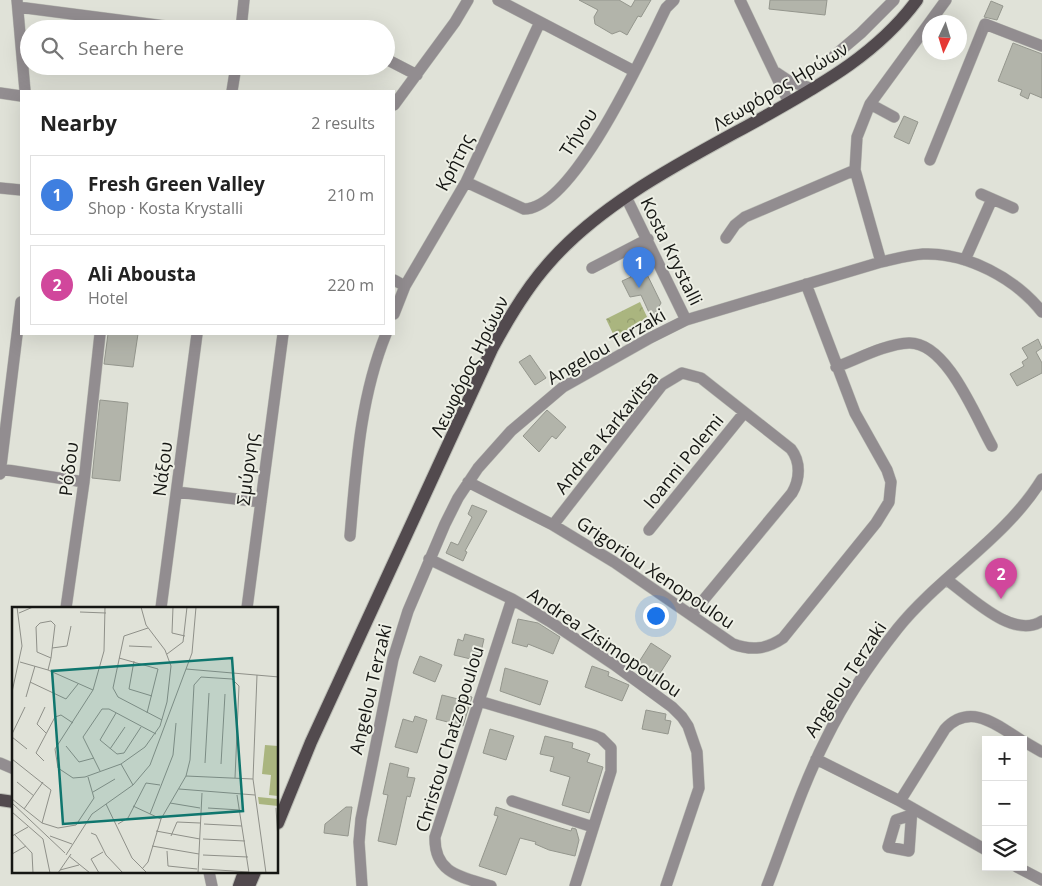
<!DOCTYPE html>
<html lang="en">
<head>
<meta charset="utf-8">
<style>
  :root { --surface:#fff; --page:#f6f6f6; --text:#222; --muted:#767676; --line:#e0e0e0; --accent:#2563eb }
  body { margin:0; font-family:"Open Sans",sans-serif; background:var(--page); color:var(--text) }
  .controls { position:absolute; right:15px; bottom:15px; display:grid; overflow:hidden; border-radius:0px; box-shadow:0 5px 20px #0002 }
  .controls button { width:45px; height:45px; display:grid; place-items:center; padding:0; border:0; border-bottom:1px solid var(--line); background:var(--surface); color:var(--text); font:25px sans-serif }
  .compass { position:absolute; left:922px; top:15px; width:45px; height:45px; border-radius:50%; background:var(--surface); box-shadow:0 5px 20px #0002; rotate:184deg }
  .you { position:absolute; left:655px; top:615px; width:18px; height:18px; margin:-12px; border:4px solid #fff; border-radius:50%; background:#1a73e8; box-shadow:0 0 0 8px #1a73e833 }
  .badge { display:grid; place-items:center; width:32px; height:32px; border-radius:50%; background:var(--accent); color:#fff; font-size:16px; font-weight:700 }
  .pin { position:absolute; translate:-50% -41px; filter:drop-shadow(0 1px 2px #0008) }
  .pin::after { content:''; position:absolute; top:26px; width:18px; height:15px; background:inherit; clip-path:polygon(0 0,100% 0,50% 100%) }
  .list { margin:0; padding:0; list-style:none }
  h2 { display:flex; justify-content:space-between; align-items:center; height:65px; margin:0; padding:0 20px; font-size:21px }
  h2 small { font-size:16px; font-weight:400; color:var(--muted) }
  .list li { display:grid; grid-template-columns:32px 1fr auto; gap:15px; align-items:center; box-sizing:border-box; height:80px; margin:0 10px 10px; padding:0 10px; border:1px solid var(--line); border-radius:0px }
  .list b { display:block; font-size:19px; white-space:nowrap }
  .list p { margin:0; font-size:16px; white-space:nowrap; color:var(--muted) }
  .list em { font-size:16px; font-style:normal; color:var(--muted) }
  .icon { flex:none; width:28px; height:28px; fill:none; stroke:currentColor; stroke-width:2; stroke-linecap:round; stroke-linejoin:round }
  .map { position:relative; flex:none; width:1042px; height:886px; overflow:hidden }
  .search { position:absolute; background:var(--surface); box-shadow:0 5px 20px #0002; left:20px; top:20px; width:375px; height:55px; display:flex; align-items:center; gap:12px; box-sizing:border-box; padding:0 18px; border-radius:28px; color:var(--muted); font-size:19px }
  .panel { position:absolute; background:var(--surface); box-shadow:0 5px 20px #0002; left:20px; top:90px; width:375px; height:245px; border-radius:0px }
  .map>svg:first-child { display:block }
  .park { fill:url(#park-crowns) }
  .building { fill:#b2b4aa; stroke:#94968d }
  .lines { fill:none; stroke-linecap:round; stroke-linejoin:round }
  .minor-casing { stroke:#bbbdb5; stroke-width:12 }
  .major-casing { stroke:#bbbdb5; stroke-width:14 }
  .minor { stroke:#928d90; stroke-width:11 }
  .major { stroke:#524a4e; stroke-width:12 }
  .labels { text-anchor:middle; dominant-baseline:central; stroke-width:4; stroke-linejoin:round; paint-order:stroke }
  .street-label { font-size:18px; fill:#151613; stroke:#edefe5 }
  .inset-road { fill:none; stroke:#8f9089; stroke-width:1 }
  .view { fill:#0f766e; fill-opacity:0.15; stroke:#0f766e; stroke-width:2.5 }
  .inset-edge { fill:none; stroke:#151613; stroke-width:2.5 }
</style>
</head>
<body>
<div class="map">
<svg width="1042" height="886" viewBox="0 0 1042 886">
  <defs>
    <pattern id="park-crowns" width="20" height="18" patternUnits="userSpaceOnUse" patternTransform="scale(1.25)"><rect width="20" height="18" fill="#aab57f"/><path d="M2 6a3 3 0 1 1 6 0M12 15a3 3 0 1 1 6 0" fill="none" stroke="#919b6d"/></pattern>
  </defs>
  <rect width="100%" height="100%" fill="#e0e2d8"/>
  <path class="park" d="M640 302 649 321 615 338 606 319Z"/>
  <path class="building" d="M579 0H619L631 7 635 0H651L641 17 638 16 627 35 620 31 612 34 595 24 594 17 598 10Z
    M770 0H827L825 15 769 9Z
    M991 1 1003 6 997 20 984 17Z
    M1013 43 1042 54V98L1030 93 1028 99 1020 95 1022 90 998 81Z
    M904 116 918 122 909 144 894 137Z
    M639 258 661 303 652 319 641 295 630 297 622 281 631 277 625 264Z
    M108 334H138L133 367 104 364Z
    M1038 339 1042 348 1036 352 1042 363V373L1017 386 1010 374 1024 366 1022 362 1028 358 1022 348Z
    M530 355 546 378 535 385 519 362Z
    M100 400 128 403 120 481 92 478Z
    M547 410 566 427 556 439 552 436 539 452 523 436Z
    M472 505 487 511 465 551 467 552 463 561 446 553 451 542 458 545 472 517 468 514Z
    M518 619 538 623 560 637 553 654 528 644 527 647 512 643Z
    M465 634 484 639 479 661 454 655 458 639 463 641Z
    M651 643 671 656 657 678 637 665Z
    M420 656 442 665 435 682 413 673Z
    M592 666 609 672 608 676 629 685 622 701 585 687Z
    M505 668 548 681 540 705 500 691Z
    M459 694 472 697 463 726 436 719 442 695 458 699Z
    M646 710 666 714 665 720 671 721 668 734 642 729Z
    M415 716 427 720 417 753 395 747 403 719 413 722Z
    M490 729 514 736 506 760 483 753Z
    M545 736 573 743 572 748 590 754 587 762 603 767 589 813 562 805 570 777 550 771 554 757 540 754Z
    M390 763 409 768 407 777 415 778 410 797 407 796 396 845 378 841 388 795 383 794Z
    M346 807H352L348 836 324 833 325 824Z
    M496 807 554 826 571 831 572 828 576 829 579 840 575 856 549 850 535 844 536 842 520 838 506 875 479 866 498 816 494 815Z"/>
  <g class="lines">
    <defs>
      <path id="minor" d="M17 0 25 91
        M498 0 634 71
        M740 0 789 103
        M18 7 188 29
        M241 29 244 0
        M834 56 861 33 894 0
        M386 59 417 75
        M774 71 789 81 813 89
        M232 91 236 66
        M0 93 21 96
        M870 104 894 117
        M394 105 455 22 468 0
        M930 160 985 24 1042 46
        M466 182 524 209C574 209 645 50 666 8L674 0
        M0 188 21 190
        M981 194 1013 208
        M626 197 686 320
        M726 238 735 225 745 217 855 170
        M965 260 992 199
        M881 262 855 170 857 137 870 104 946 0
        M592 268 648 239
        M394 280 405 286
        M394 314 405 286 466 182 540 22
        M836 367C858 359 885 344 909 343 947 342 976 418 992 446
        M1 469 84 482
        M0 474 21 302
        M468 482 553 525 614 562 733 644C752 651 767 649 783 638L876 523 889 502 891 482 887 470 855 413 806 284
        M177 492 261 502
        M553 525 662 385 682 373 701 378 791 449C801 462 800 479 792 493L691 615
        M649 530 744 413
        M350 536C356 467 360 398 386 334
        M429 559 512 599 549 621 616 666 672 707 682 717 688 726 697 752 699 788 666 886
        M947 580C971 597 1013 640 1042 621
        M66 608 84 482 100 334
        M161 608 197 334
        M247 608 283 334
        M479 701 594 735 601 738 611 748V771L575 886
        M1023 741 1042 752
        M816 759 900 801 986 850
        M0 763 14 769
        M512 801 593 827
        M900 801 945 729C970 702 997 725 1021 740
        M911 815 896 820 888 847 909 851 912 808
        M1017 867 1042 880
        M209 872 212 886
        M362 886 359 842 361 819 393 659 408 611 445 524 458 498 478 468 511 431 563 387 650 338 686 320 881 262C895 259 909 255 923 254 967 252 1016 279 1042 312
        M491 886C462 877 434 874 435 837L512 599
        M767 886C786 837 802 786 826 739 845 700 871 662 898 628 941 575 1006 538 1042 479"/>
      <path id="major" d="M0 800 14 802
        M278 823 311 742 492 349C508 319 525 290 548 264 604 199 694 156 769 114 824 83 879 52 917 0
        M239 886 244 872
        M249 886 255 872"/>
    </defs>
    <use href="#minor" class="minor-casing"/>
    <use href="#major" class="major-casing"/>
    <use href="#minor" class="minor"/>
    <use href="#major" class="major"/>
  </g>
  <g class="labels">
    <g class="street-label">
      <text transform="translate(780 86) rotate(-31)">Λεωφόρος Ηρώων</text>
      <text transform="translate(578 132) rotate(-57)">Τήνου</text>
      <text transform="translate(454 162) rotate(-63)">Κρήτης</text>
      <text transform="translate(672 251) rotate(64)">Kosta Krystalli</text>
      <text transform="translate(606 346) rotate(-30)">Angelou Terzaki</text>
      <text transform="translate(469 366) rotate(-64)">Λεωφόρος Ηρώων</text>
      <text transform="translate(606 432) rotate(-51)">Andrea Karkavitsa</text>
      <text transform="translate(683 461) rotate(-51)">Ioanni Polemi</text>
      <text transform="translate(68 469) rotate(-83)">Ρόδου</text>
      <text transform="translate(162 469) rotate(-83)">Νάξου</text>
      <text transform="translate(247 469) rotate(-83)">Σμύρνης</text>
      <text transform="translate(656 572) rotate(34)">Grigoriou Xenopoulou</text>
      <text transform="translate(605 642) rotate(34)">Andrea Zisimopoulou</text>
      <text transform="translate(845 679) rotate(-57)">Angelou Terzaki</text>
      <text transform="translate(370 689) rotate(-77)">Angelou Terzaki</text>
      <text transform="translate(449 739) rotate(-73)">Christou Chatzopoulou</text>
    </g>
  </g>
  <g transform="translate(12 607)">
    <rect width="266" height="266" fill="#e0e2d8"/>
    <path d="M246 190 266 192V199L247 197Z" fill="#aab57f"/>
    <path d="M253 138 266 139V189L257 188 259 168 250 167Z" fill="#aab57f"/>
    <path class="inset-road" d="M93 0 92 44 81 83 43 142 46 161 61 171 73 170 109 157 133 140 148 119 155 95 159 59 153 43 134 18 129 0M161 0 160 26 173 29M68 5 94 6M7 6 21 0M136 21 112 29 101 81 106 90 150 113M117 39 140 40M40 41 55 39 59 19M155 47 171 35 175 0M107 51 146 62 135 106M122 54 117 82 140 89M8 55 36 63 81 83M174 62 267 70M36 63 39 51 43 18 39 14 28 16 24 20 25 45 39 51M245 68 241 172 254 266M18 75 54 92 66 77M0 85 10 39 5 0M14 90 23 59M33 100 25 117 34 126M104 106 88 133 105 147 112 146 129 120M0 127 13 100M0 130 15 142M54 139 67 155 82 151M98 142 113 120M0 152 39 183 30 216M32 154 24 146 43 110 49 108 61 116M193 156 197 86M109 157 121 178M209 157 213 87M88 164 71 130 90 102H97L144 127M174 169 241 172M5 175 22 189M167 182 243 188M81 185 103 172M225 188 237 266M0 192 30 216 46 221 64 218 82 191 76 170M0 196 53 246M158 196 188 201M94 197 120 251 135 266M121 199 149 212M196 201 228 203M264 201 266 233M12 202 31 175M0 205 31 232 38 266M138 207 161 148 164 116M106 217 116 211 134 176 148 178M192 217 230 219M144 224 188 232M79 226 84 228 94 248 111 266M2 227 20 246 21 266M0 229 16 220M38 229 60 237M159 229 165 215 188 216M191 232 233 234M140 239 187 247M155 244 156 259 185 262M0 247 14 239M54 248 80 207 121 178 138 158 180 46 184 0M191 248 236 250M57 249 78 266M130 262 136 255 149 212 174 169 178 153 182 78 189 70 220 72 227 79 223 171M190 262 237 265M48 263 67 258M46 266 59 247M87 266 79 252 91 245M186 266 190 186"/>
    <path class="view" d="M220 51 231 204 51 217 40 64Z"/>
    <rect width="266" height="266" class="inset-edge"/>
  </g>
</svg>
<div class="controls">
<button>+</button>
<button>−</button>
<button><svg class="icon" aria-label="layers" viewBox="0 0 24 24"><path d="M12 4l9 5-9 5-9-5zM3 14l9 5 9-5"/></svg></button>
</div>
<svg class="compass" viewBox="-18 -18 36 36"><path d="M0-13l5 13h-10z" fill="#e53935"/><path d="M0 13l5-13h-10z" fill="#767676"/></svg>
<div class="you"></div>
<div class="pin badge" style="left:639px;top:288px;background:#3f7fe0">1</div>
<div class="pin badge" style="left:1001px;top:599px;background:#d1479c">2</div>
<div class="search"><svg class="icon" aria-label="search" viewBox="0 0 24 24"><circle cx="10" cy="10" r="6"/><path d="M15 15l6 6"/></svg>Search here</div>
<section class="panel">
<h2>Nearby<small>2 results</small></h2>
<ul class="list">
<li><span class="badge" style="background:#3f7fe0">1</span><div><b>Fresh Green Valley</b><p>Shop · Kosta Krystalli</p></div><em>210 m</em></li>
<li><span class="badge" style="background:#d1479c">2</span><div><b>Ali Abousta</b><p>Hotel</p></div><em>220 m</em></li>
</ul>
</section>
</div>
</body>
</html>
